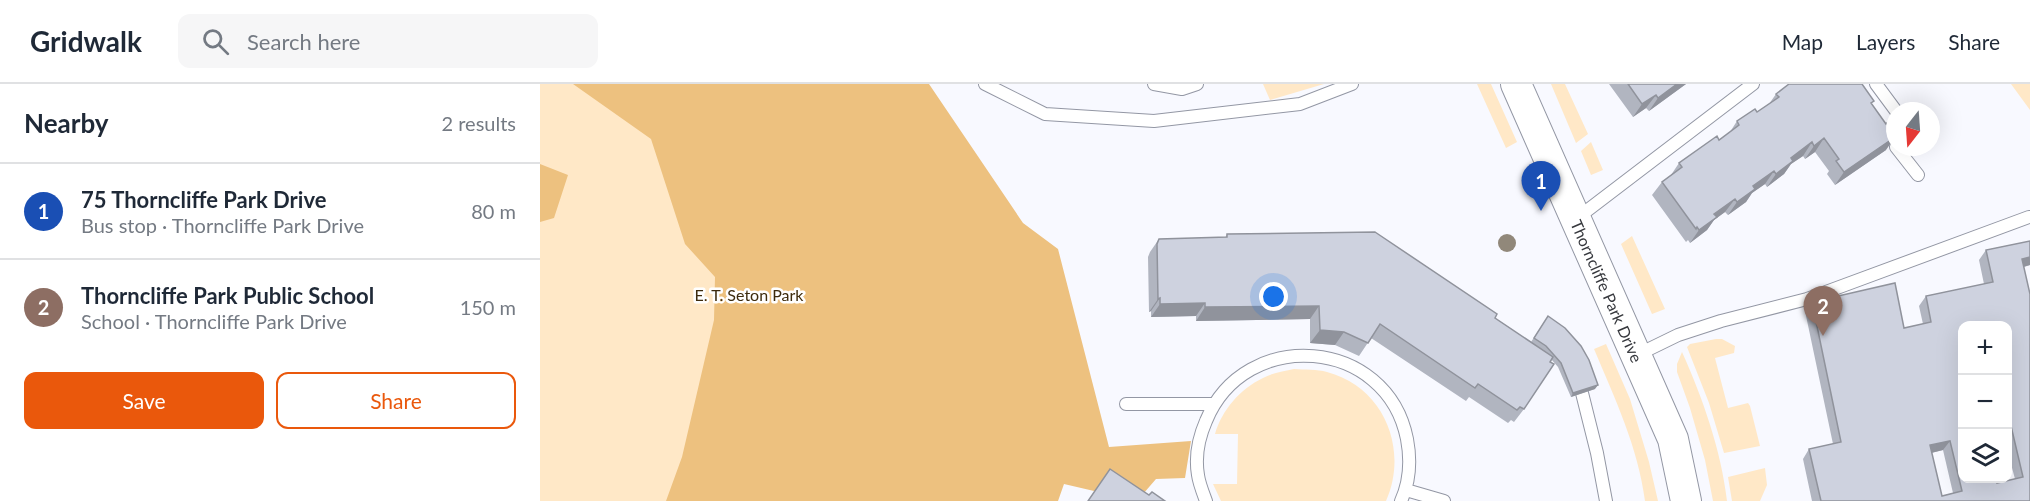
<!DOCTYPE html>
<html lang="en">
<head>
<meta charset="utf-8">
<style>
  :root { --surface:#fff; --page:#f6f6f7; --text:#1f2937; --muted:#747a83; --line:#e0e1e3; --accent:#ea580c }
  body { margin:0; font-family:Lato,sans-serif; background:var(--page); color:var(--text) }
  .controls { position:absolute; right:18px; bottom:18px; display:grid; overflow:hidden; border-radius:12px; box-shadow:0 6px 24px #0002 }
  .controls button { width:54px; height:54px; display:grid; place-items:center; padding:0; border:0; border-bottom:2px solid var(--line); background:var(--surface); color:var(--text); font:30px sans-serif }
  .compass { position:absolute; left:1346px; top:18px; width:54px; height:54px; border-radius:50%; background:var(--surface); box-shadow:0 6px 24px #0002; rotate:197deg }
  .you { position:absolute; left:734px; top:213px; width:21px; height:21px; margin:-15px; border:4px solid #fff; border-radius:50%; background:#1a73e8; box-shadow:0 0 0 9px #1a73e833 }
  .badge { display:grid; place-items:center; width:39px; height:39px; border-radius:50%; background:var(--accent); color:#fff; font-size:20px; font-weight:700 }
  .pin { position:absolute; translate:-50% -50px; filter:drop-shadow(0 2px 3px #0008) }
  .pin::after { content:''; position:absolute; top:32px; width:21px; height:18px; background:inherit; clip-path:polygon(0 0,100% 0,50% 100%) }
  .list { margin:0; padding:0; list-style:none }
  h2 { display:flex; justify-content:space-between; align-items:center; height:78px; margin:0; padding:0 24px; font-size:26px }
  h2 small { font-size:20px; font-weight:400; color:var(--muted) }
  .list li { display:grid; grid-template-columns:39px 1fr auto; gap:18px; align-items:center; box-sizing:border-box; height:96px; padding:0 24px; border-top:2px solid var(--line) }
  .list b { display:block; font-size:22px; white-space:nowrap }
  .list p { margin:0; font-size:20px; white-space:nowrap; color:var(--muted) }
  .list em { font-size:20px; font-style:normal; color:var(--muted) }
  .actions { display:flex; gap:12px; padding:18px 24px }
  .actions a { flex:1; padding:14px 0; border:2px solid var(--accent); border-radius:12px; text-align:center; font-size:21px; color:var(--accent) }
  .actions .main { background:var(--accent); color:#fff }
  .icon { flex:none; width:33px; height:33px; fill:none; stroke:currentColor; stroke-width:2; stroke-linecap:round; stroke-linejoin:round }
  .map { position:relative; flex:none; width:1490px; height:417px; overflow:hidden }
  header { display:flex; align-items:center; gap:36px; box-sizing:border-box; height:84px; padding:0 30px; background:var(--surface); border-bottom:2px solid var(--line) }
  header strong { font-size:28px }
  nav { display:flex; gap:33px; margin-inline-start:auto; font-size:21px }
  .search { width:420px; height:54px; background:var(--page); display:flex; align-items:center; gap:15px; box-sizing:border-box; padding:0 21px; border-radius:12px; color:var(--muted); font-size:22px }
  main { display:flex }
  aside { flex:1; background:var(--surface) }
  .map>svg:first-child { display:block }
  .green { fill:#ffe8c7 }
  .forest { fill:#edc17f }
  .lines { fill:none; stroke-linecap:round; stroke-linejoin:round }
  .service-casing { stroke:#9397a4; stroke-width:14 }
  .tertiary-casing { stroke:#9397a4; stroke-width:32 }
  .service { stroke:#fff; stroke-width:12 }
  .tertiary { stroke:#fff; stroke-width:30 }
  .tree { fill:#91887a }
  .wall { fill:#b1b5c0; fill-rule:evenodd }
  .shaded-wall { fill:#90939c }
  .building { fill:#ced2df; stroke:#90939c; stroke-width:1.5; fill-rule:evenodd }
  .labels { text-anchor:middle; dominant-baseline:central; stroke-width:5; stroke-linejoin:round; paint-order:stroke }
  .street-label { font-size:16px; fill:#36383d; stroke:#fff }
  .park-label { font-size:16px; fill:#3d2b0d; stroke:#fff }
</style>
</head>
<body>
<header>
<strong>Gridwalk</strong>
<div class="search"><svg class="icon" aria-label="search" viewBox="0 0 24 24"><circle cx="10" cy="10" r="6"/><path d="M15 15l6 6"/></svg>Search here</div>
<nav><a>Map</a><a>Layers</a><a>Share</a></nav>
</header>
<main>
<aside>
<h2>Nearby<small>2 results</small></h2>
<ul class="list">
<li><span class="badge" style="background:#1a4fb4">1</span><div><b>75 Thorncliffe Park Drive</b><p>Bus stop · Thorncliffe Park Drive</p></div><em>80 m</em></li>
<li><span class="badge" style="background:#8d6e63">2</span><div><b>Thorncliffe Park Public School</b><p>School · Thorncliffe Park Drive</p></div><em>150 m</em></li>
</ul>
<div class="actions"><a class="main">Save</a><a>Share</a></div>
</aside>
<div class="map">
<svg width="1490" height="417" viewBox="0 0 1490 417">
  <rect width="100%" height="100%" fill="#f8f9ff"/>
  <path class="green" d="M0 0H373L484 417H0Z
    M723 0H784L730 16Z
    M937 0H951L977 58 966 64Z
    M1011 0H1025L1048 50 1036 59Z
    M1471 0H1490V26Z
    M1051 58 1063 86 1051 91 1041 67Z
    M1092 152 1125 225 1112 230 1081 160Z
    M1176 255H1182L1195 262 1194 269 1175 274 1188 324 1208 319 1210 322 1220 362 1184 369 1169 319 1147 263 1150 260Z
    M1066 260 1090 315 1109 378 1118 417H1105C1098 363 1075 315 1054 265Z
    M1142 268C1163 315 1181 366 1187 417H1173L1165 376 1150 324 1137 288V280Z
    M754 285C765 286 777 285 787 288 844 303 869 365 846 417H681L673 400H697L698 350H675C682 326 700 305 723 294 732 289 744 287 754 285Z
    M1225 384 1227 401 1220 417H1192L1188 393Z"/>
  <path class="forest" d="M33 0H389L483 139 518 165 569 363 651 357 645 394 616 395 597 417 524 400 518 417H126L142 373 174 236 175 193 145 160 111 55Z
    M0 80 28 91 14 134 0 138Z"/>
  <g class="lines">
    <defs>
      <path id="service" d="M445 0 505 30 614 37 760 20 812 0
        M614 0 642 5 657 0
        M1336 0 1356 27
        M1356 63 1378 91
        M1036 135 1213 0
        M1097 271 1138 251 1181 237 1267 215 1489 133
        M1042 309 1057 369 1066 417
        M586 320H673
        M866 406 904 417
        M666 417C663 409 659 399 658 391 655 373 659 353 666 337 705 242 847 253 867 355 871 376 870 397 861 417"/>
      <g id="tertiary">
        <path id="s1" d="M976 0 1133 355 1146 417"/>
      </g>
    </defs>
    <use href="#service" class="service-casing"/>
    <use href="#tertiary" class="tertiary-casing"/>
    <use href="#service" class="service"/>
    <use href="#tertiary" class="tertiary"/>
  </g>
  <circle class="tree" cx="967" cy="159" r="9"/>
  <path class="wall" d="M1069 0H1146L1109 27 1106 24 1093 33Z
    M1236 10 1332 20 1346 66 1295 101 1287 90 1289 87 1275 68 1265 75 1263 72 1251 80 1244 90 1227 103 1225 100 1212 109 1206 118 1188 131 1185 128 1174 136 1167 146 1150 159 1148 156 1146 158 1112 111 1122 98 1131 91 1139 79 1179 56 1190 48 1197 37 1217 28 1229 20Z
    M687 150 955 234 991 258 1008 232 1055 305 1031 313 1018 283 1011 275 984 325 974 338 971 336 968 339 929 313 926 317 831 254 819 272 795 261 770 259V235L656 237V232L611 233V227L609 228 608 173 610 168 619 155 685 154Z
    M1490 157V181L1484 183 1490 417H1272L1263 375 1269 365 1293 360 1265 227 1272 218 1364 244 1383 240 1379 222 1386 212 1444 200 1439 176 1446 166ZM1467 242V365L1475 395 1457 399 1422 394ZM1403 366 1413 409 1402 412 1391 369Z"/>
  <path class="shaded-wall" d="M1137 0H1146L1109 27 1118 14Z
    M1116 11 1106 24 1093 33 1102 20Z
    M1355 51V53L1346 66 1295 101 1304 88Z
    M1284 54 1275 68 1265 75 1274 62Z
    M1272 58 1263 72 1251 80 1244 90 1227 103 1236 90 1251 74Z
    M1234 87 1225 100 1212 109 1206 118 1188 131 1197 118 1213 102Z
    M1195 115 1185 128 1174 136 1167 146 1150 159 1159 146 1174 130Z
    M1490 173V181L1475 185 1482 175Z
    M620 214 611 227 609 228 618 215Z
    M665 219 656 232 611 233 620 220Z
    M779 222 770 235 656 237 665 223Z
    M780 246 804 248 795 261 770 259Z
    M1058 301 1055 305 1031 313 1033 309Z
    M1410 357 1403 366 1383 371 1390 361Z"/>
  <path class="building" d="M1088 0H1137L1118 14 1116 11 1102 20Z
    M1249 0H1322L1334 17 1331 19 1346 40 1348 38 1355 47V51L1354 52 1355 53 1304 88 1296 77 1299 75 1284 54 1274 62 1272 58 1251 74 1253 77 1236 90 1234 87 1213 102 1215 105 1197 118 1195 115 1174 130 1177 133 1159 146 1157 143 1156 145 1122 98 1142 83 1139 79 1177 52 1179 56 1199 41 1197 37 1215 25 1217 28 1239 13 1236 10Z
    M835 148 957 230 955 234 1013 273 1010 278 1014 280 984 325 980 323 977 326 938 300 935 304 840 240 828 259 804 248 780 246 779 222 665 223V219L620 220V214L618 215 617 160 619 155 687 153V150Z
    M1490 157V173L1482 175 1490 210V417H1281L1269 365 1301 358 1272 218 1355 199 1364 244 1391 238 1386 212 1453 198 1446 166ZM1422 242H1467V343L1471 342 1483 393 1457 399 1456 394H1422ZM1410 357 1422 407 1402 412 1390 361Z
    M1008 232 1025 244 1041 262 1049 276 1058 301 1033 309 1021 279 1006 262 994 254Z
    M570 385 609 411 612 408 625 417H548Z"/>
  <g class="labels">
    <g class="street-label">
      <text stroke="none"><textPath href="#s1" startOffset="226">Thorncliffe Park Drive</textPath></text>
    </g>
    <g class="park-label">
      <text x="209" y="210">E. T. Seton Park</text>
    </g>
  </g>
</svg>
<div class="controls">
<button>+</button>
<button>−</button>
<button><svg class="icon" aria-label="layers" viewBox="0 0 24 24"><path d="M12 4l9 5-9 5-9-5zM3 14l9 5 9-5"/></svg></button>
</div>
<svg class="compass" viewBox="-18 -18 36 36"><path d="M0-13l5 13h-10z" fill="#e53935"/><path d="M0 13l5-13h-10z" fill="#747a83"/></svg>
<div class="you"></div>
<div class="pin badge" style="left:1001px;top:127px;background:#1a4fb4">1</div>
<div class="pin badge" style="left:1283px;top:252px;background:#8d6e63">2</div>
</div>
</main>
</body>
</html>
